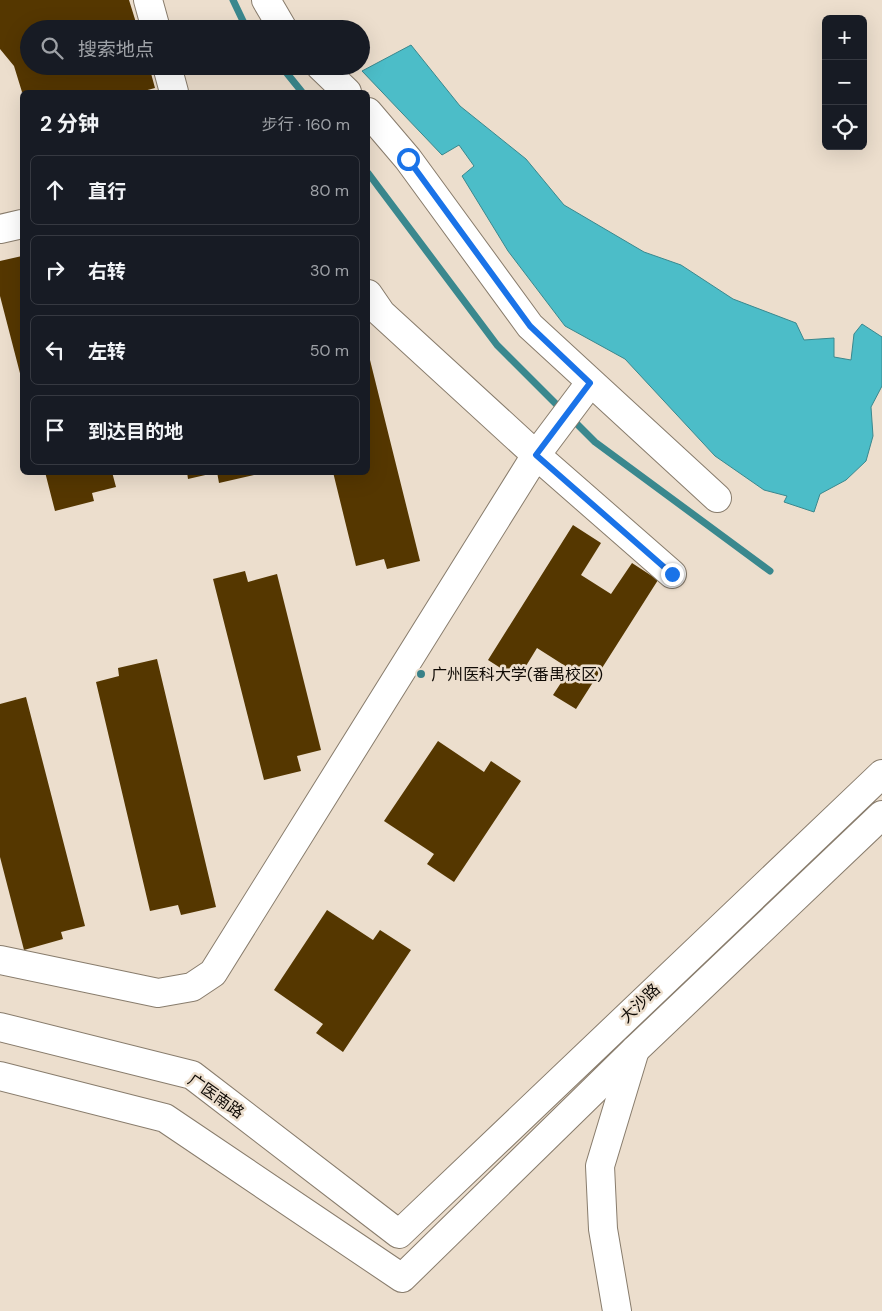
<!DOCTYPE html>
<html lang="zh">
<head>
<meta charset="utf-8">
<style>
  :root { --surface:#171b24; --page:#20242c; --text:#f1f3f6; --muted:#9ea1a6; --line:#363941 }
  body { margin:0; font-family:"DM Sans","Noto Sans SC",sans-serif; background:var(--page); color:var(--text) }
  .controls { position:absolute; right:15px; top:15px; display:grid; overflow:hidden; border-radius:8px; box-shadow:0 5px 20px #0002 }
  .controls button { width:45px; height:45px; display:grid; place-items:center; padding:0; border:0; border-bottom:1px solid var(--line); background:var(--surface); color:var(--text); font:25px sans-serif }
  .stop { position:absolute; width:15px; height:15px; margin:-11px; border:4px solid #1a73e8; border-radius:50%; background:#fff }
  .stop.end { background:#1a73e8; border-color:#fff; box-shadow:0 1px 5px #0008 }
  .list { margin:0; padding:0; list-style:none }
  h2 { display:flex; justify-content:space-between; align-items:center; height:65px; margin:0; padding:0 20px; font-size:21px }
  h2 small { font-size:16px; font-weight:400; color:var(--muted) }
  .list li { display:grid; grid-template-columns:32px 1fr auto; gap:15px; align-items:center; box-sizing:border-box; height:70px; margin:0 10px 10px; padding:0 10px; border:1px solid var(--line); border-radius:8px }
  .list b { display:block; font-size:19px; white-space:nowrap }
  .list em { font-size:16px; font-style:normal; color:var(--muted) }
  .icon { flex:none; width:28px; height:28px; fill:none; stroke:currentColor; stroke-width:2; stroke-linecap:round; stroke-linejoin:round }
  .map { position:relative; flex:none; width:882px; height:1311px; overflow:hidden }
  .search { position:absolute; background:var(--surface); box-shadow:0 5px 20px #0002; left:20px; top:20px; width:350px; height:55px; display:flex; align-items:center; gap:12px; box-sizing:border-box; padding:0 18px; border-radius:28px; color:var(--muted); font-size:19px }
  .panel { position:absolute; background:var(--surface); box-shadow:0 5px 20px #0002; left:20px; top:90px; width:350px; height:385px; border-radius:8px }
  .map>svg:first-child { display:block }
  .water { fill:#4cbdc8; stroke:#3a888e }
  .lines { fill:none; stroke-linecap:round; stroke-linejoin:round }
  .stream { stroke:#3a888e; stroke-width:7 }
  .building { fill:#553700 }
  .minor-casing { stroke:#887c6c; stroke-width:30 }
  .tertiary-casing { stroke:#887c6c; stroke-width:30 }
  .minor { stroke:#fff; stroke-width:28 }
  .tertiary { stroke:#fff; stroke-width:28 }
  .route { stroke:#1a73e8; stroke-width:6 }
  .poi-dot { fill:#398188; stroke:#ecdecd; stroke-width:2 }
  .labels { text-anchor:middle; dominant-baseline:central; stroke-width:5; stroke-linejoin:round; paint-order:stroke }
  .poi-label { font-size:16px; fill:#100b06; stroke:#ecdecd; text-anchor:start }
  .street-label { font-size:16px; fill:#100b06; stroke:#ecdecd }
</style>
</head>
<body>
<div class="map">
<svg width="882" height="1311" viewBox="0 0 882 1311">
  <rect width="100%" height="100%" fill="#ecdecd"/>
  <path class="water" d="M411 45 460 106 526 159 564 205 644 252 681 265 733 299 796 323 804 340 834 338V357L851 360 854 334 862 324 882 337V386L871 407 873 436 866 461 846 480 820 494 814 512 784 502 787 496 764 490 715 456 625 359 565 326 508 251 462 176 474 166 459 145 442 155 362 71Z"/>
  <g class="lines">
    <path class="stream" d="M233 0 243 21 249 29
      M281 66 302 92
      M368 173 497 345 562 410
      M570 417 595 442 770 571"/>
  </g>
  <path class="building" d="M0 0H129L138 29H29V66H149L155 88 140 92H22L14 66 0 49Z
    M22 256V381L0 296V261Z
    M370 360 420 561 387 569 384 559 356 566 333 472H368V361Z
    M45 472H112L116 487 92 493 94 501 55 511Z
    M187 472H214V473L188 479Z
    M217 472H253L254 475 219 483Z
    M573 525 601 543 581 575 611 594 632 563 658 580 576 709 553 695 570 669 537 648 518 679 488 660Z
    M245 571 248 582 277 574 321 750 297 756 301 771 264 780 213 579Z
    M157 659 216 907 181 915 178 905 150 911 96 682 119 676 118 668Z
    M26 697 85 926 61 932 63 939 24 950 0 857V704Z
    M438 741 484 772 491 761 521 781 454 882 427 864 434 854 384 821Z
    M327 910 373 940 380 930 411 950 343 1052 316 1033 323 1024 274 990Z"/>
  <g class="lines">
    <defs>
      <path id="minor" d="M148 0 156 29
        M266 0 283 29
        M167 66 174 92
        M320 66 347 92
        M368 112 408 159 530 326 717 498
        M0 229 22 224
        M368 294 381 313 536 455 672 574
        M0 960 158 993 192 987 213 973 536 455 590 383
        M617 1311 603 1229 600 1166 635 1050"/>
      <path id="tertiary" d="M0 1027 192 1075 399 1234 882 774
        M0 1076 165 1118 402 1278 635 1050 882 815"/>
    </defs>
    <use href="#minor" class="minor-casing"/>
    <use href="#tertiary" class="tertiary-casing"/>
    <use href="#minor" class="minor"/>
    <use href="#tertiary" class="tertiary"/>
  </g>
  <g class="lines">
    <path class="route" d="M408 159 530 326 590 383 536 455 672 574"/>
  </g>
  <circle class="poi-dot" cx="421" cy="674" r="5"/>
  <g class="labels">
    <g class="poi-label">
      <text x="431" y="674">广州医科大学(番禺校区)</text>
    </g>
    <g class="street-label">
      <text transform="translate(640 1003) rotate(-44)">大沙路</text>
      <text transform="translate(216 1096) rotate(35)">广医南路</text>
    </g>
  </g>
</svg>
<div class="controls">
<button>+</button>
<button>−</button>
<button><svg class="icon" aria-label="locate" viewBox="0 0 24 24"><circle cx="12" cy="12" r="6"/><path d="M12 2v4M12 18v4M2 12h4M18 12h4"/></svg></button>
</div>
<div class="stop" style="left:408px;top:159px"></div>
<div class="stop end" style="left:672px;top:574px"></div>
<div class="search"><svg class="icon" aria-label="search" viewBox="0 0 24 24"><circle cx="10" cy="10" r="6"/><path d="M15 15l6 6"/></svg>搜索地点</div>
<section class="panel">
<h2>2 分钟<small>步行 · 160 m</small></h2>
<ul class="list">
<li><svg class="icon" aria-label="ahead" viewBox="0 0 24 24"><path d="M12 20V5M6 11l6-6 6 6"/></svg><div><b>直行</b></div><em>80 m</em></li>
<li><svg class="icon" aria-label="right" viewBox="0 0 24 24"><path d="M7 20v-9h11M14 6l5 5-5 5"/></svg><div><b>右转</b></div><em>30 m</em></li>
<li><svg class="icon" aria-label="left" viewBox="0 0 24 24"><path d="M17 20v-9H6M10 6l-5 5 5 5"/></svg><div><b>左转</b></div><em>50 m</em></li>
<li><svg class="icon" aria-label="arrive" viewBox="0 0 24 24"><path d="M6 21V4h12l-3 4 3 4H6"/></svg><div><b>到达目的地</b></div></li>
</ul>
</section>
</div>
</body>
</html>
